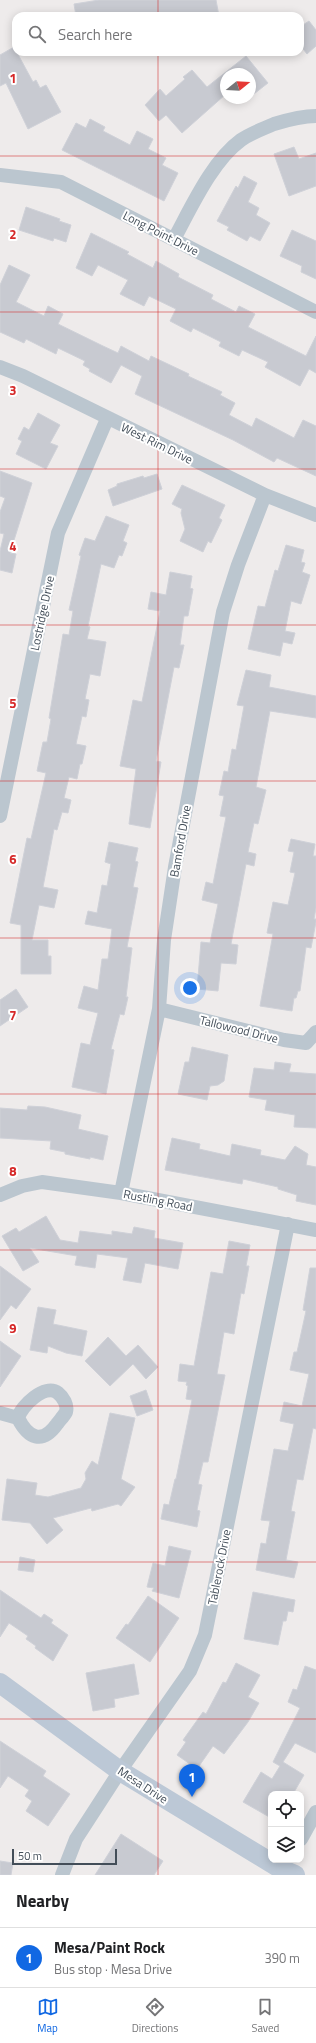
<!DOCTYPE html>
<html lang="en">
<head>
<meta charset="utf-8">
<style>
  :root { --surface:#fff; --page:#f2f2f2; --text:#202124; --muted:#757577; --line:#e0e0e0; --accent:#1168e3 }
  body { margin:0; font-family:"Titillium Web",sans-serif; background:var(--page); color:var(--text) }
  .controls { position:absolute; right:12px; bottom:12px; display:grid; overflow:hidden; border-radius:8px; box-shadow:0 2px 10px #0003 }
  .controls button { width:36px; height:36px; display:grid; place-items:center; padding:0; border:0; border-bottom:1px solid var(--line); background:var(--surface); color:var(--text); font:20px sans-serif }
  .compass { position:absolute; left:220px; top:68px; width:36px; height:36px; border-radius:50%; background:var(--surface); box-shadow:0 2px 10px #0003; rotate:72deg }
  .scale { position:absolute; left:12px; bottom:10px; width:105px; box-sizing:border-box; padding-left:4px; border:2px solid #434e59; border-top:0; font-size:11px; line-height:14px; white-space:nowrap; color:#434e59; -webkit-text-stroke:3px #fff; paint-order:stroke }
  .you { position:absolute; left:190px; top:988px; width:14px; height:14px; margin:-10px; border:3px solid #fff; border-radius:50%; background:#1a73e8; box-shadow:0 0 0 6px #1a73e833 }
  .badge { display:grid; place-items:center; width:26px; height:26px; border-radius:50%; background:var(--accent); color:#fff; font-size:13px; font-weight:700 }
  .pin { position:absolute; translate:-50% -33px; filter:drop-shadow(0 1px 2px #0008) }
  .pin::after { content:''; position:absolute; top:21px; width:14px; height:12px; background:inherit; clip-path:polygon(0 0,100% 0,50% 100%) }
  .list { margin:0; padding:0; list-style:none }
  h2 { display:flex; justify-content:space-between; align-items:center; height:52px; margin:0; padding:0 16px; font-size:17px }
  h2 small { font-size:13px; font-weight:400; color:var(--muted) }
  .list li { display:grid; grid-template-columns:26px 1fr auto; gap:12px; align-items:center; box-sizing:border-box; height:60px; padding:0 16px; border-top:1px solid var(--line) }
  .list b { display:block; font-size:15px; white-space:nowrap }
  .list p { margin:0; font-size:13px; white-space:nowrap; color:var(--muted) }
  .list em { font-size:13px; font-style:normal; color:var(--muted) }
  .icon { flex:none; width:22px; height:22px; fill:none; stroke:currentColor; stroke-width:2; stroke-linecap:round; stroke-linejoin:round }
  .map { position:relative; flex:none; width:316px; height:1875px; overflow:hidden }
  .search { position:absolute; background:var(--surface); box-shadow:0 2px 10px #0003; left:12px; right:12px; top:12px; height:44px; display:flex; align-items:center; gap:10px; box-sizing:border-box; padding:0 14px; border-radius:12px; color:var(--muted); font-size:15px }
  .sheet { height:112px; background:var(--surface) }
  nav { display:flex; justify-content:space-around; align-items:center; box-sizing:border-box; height:56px; border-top:1px solid var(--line); background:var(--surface); font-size:11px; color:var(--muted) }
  nav a { display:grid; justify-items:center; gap:2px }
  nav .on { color:var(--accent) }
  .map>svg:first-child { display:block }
  .building { fill:#c8cad1; stroke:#cfd1d8 }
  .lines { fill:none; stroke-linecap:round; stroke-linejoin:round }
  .street { stroke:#bbc6cf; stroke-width:14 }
  .secondary { stroke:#bcc8d6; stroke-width:20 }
  .grid { fill:none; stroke:#d62828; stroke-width:1; stroke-opacity:0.55 }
  .labels { text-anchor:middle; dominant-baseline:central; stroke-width:4; stroke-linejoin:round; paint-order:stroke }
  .street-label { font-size:12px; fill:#434e59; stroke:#fff }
  .grid-label { font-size:13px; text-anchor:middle; font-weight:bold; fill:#d62828; stroke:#fff; stroke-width:4; stroke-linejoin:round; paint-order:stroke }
</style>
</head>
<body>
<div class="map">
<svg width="316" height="1875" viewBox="0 0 316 1875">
  <rect width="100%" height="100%" fill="#eeebeb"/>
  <path class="building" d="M99 0H216L219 16H76L74 4Z
    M309 21 316 30V46L307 54 300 45V27Z
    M14 47 33 82 36 80 40 88 46 85 61 112 28 129 6 83 0 86V55Z
    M246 56 268 83 250 97V74H226V94L182 133 166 115 159 121 145 105 160 89 166 96 185 79 183 77 192 70 207 87Z
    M90 119 105 127 103 131 130 145 137 131 153 139 148 149 166 158 162 165 178 173 164 201 62 150 76 123 86 128Z
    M294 147 299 159 316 153V186L289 196 274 154Z
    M244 176 257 183 248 202 259 208 256 215 270 223 260 241 250 236 247 241 227 230 229 227 217 221 236 186 238 188Z
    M26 207 60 219 59 221 71 225 66 242 54 238 53 241 19 230Z
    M292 230 316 241V279L301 272 302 266 280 256Z
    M91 233 129 252 127 254 153 268 156 261 179 274 178 277 213 295 211 299 236 312 239 306 255 314 248 327 306 356 316 336V373L309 369 300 386 265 367 268 362 242 350 239 356 219 346 221 342 193 328 191 332 170 321 176 309 149 296 144 306 120 294 128 280 98 265 92 276 76 268Z
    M9 265 30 275 16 302 44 316 48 306 63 314 58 324 103 346 118 353 121 346 149 361 151 356 189 374 188 376 222 392 220 395 235 403 229 415 252 427 256 418 294 438 303 420 316 426V476L277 458 274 462 233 440 135 394 142 376 121 365 111 383 89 371 90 369 83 365 85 361 58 348 56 354 26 339 24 343 0 332V285Z
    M38 413 60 425 50 443 58 446 46 469 16 454 22 441 18 439 24 427 29 430Z
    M0 471 32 483 10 553 16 554 12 573 0 570V551L4 534 0 533V512L5 498 0 496Z
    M157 474 162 489 113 506 108 490 117 486V484L143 476 144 478Z
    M182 485 225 505 219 518 222 520 211 543 208 541 203 552 180 541 185 529 181 513 182 509 172 504Z
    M106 516 129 525 123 541 127 543 122 556 119 555 114 568 101 564 88 626 90 627 87 639 106 642 100 676 90 674 85 699 89 700 86 717 82 716 76 744 86 746 82 764H80L77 779 69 777 64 798 71 800 68 813 62 812 57 830 54 829 43 887 58 890 54 908 39 905 32 940H48V956H51V974H21V925L10 923 27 838 31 839 46 773 37 771 43 742H47L51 719 49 718 63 634 69 635 73 611 69 610 81 556 79 555 85 538 95 541Z
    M286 545 304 550 301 562 305 563 302 572 310 575 301 604 291 601 285 631 295 633 292 644 283 642 280 656 248 649 258 606 265 607 275 570 278 571Z
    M170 572 192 576 190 588 193 589 188 616H184L180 645H184L179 668 174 667 156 761 161 762 150 828 129 824 136 769 120 766 133 700 142 702 160 611 148 609 151 592 166 595Z
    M246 670 271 675 269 687 316 696V718L270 711 256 787 266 790 258 824 254 823 248 852 256 854 254 866 246 864 231 944 238 945 236 964 221 963 218 991 197 989 201 942 210 943 218 904 202 900 206 882 213 884 226 817 220 816 224 796 219 795 224 771 228 772 232 749 236 750 244 706 237 705Z
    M291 839 315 844 313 856H316V908L314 919H316V922L311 948 306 947 300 991H298L296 998H294L292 1011 260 1006 273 934 267 933 273 902 288 905 295 873 290 872 294 852 288 851Z
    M109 842 138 848 135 861 138 862 133 887 138 888 127 947 132 948 126 997H128L124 1015 120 1014 111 1049 114 1050 106 1094 72 1087 81 1043 90 1045 98 1013 78 1008 84 986 98 990 102 959H108L112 929 85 924 88 911 97 913 102 885 107 886 111 864 105 862Z
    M16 989 28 1007 0 1026V1000Z
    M192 1047 228 1055 224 1081 218 1085 210 1086 207 1100 178 1094 185 1062H189Z
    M275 1062 291 1064 289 1072 316 1074V1128L294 1127 295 1115 265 1110 267 1100 249 1097 254 1068 274 1070Z
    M28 1106 45 1107 81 1115 78 1129 108 1136 103 1160 90 1157V1159L65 1154V1152L50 1149 51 1141 0 1138V1108L27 1110Z
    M172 1138 200 1144 199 1149 230 1156 232 1144 261 1150 260 1155 285 1160 295 1146 308 1154 306 1165 316 1167V1205L296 1201 297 1195 278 1189V1187L243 1179 242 1184 165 1170Z
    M46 1216 60 1240 78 1243 80 1231 112 1235V1231L132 1234 134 1227 155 1231 154 1238 183 1243 178 1269 145 1263 141 1283 123 1280 128 1258 97 1254 95 1268 75 1265 77 1256 30 1248 39 1262 23 1271 2 1236 16 1228 19 1232Z
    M229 1241 250 1245 246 1266H249L244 1294 241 1293 234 1334 224 1332 217 1374 225 1375 208 1462H203L198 1484 202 1485 197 1510 200 1511 197 1527 161 1519 164 1504 169 1505 175 1479H176L192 1400 186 1399 188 1386 186 1385 187 1382 178 1381 180 1364 194 1366 211 1272 223 1274Z
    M0 1266 31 1289 16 1309 11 1305 0 1320Z
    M310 1268H316V1429L313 1428 303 1480 297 1479 291 1511 295 1512 286 1560 298 1562 294 1578 256 1570 261 1543 266 1544 270 1521 261 1520 274 1449 288 1451 294 1424 280 1421 284 1402 302 1406 309 1374 290 1370 294 1352H297L306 1311 303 1310Z
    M38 1307 56 1310 53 1324 87 1331 82 1356 66 1353 48 1346 47 1353 30 1350Z
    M108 1337 126 1356 138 1345 158 1367 146 1379 133 1364 110 1386 85 1361Z
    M0 1341 21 1356 0 1387Z
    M146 1390 153 1410 137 1416 130 1396Z
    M110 1413 135 1418 121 1479 135 1487 121 1506 118 1504 92 1511 91 1508 53 1518 63 1530 47 1544 30 1523 2 1520 7 1479 37 1483 35 1495 48 1497 81 1488 86 1479 85 1473 92 1461 98 1465Z
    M169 1546 191 1551 179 1598 152 1591 154 1588 147 1587 153 1563 165 1566Z
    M20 1557 35 1560 33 1572 18 1570Z
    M0 1590 41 1618 44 1614 53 1620 51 1623 68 1635 53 1661 35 1648 36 1646 26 1639 28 1636 9 1623 0 1637Z
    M253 1592 295 1600 293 1612 288 1611 286 1621H283L278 1645 244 1639Z
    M148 1596 179 1618 150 1662 116 1638 126 1624 128 1625Z
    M236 1663 260 1675 248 1697 259 1703 248 1722 224 1754 213 1746 197 1769 177 1755 186 1742 183 1740 203 1712 206 1714 223 1682 226 1683Z
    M134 1664 139 1694 114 1699 115 1707 93 1711 86 1673Z
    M305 1666 316 1670V1753L295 1743 283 1762 304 1775 293 1794H271V1818L243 1802 261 1772 272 1779 280 1766 273 1762 300 1708 288 1702 293 1689 297 1690Z
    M0 1741 46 1771 43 1776 70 1794 48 1826 26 1811 32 1801 25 1796 29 1790 8 1776 0 1788Z
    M121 1834 163 1861 154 1875H95Z
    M0 1861 13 1863 11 1875H0Z"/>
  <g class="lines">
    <path class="street" d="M0 175 61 182 316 312
      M174 239C191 208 212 161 241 140 251 133 263 129 274 124 287 120 302 116 316 116
      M0 367 23 376 265 495 316 515
      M0 816 58 533 107 419
      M159 1009 284 1040 306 1043 316 1032
      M121 1193 159 1009 164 940 175 867 223 612 238 565 265 495
      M0 1195 22 1186 42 1182 121 1193 316 1230
      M0 1413 18 1418C28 1438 42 1445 57 1424 59 1421 64 1416 66 1412 68 1405 63 1397 58 1393 45 1383 21 1406 18 1418
      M301 1839 316 1812
      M62 1875 76 1839 120 1771 190 1671 205 1635 288 1224"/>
    <path class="secondary" d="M0 1683 120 1771 283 1870 295 1875"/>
  </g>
  <path class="grid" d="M158 0V16M158 52V1875M0 156H316M0 312H316M0 469H316M0 625H316M0 781H316M0 938H316M0 1094H316M0 1250H316M0 1406H316M0 1562H316M0 1719H316"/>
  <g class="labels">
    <g class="street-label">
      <text transform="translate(161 233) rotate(27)">Long Point Drive</text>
      <text transform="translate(157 443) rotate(26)">West Rim Drive</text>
      <text transform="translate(42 613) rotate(-78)">Lostridge Drive</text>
      <text transform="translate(180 841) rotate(-80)">Bamford Drive</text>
      <text transform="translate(239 1029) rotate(14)">Tallowood Drive</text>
      <text transform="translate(158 1200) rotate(11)">Rustling Road</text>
      <text transform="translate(219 1567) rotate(-79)">Tablerock Drive</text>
      <text transform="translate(143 1785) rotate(33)">Mesa Drive</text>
    </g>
  </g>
  <g class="grid-label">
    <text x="13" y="83">1</text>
    <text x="13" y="239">2</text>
    <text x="13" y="395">3</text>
    <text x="13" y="551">4</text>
    <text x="13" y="708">5</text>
    <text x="13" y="864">6</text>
    <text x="13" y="1020">7</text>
    <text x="13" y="1176">8</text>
    <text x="13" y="1333">9</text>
  </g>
</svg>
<div class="controls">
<button><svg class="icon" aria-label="locate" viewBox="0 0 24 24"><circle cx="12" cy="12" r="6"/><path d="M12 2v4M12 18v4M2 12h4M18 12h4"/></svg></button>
<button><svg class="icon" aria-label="layers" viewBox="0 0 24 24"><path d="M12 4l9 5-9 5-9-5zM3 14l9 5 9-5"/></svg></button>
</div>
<svg class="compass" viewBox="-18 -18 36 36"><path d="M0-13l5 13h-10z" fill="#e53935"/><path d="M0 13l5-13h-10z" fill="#757577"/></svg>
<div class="scale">50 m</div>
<div class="you"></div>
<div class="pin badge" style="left:192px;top:1797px">1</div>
<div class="search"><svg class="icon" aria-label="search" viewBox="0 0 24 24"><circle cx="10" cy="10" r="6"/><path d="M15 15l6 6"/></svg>Search here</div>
</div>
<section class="sheet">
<h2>Nearby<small></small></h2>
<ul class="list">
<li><span class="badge">1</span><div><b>Mesa/Paint Rock</b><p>Bus stop · Mesa Drive</p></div><em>390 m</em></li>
</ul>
</section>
<nav>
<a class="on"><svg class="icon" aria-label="map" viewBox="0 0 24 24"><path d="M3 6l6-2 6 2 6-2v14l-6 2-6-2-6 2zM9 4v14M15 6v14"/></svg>Map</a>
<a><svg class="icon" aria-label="directions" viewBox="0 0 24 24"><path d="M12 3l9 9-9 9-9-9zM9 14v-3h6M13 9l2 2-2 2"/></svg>Directions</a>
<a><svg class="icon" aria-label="saved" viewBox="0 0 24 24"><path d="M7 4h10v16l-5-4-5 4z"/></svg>Saved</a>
</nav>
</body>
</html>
